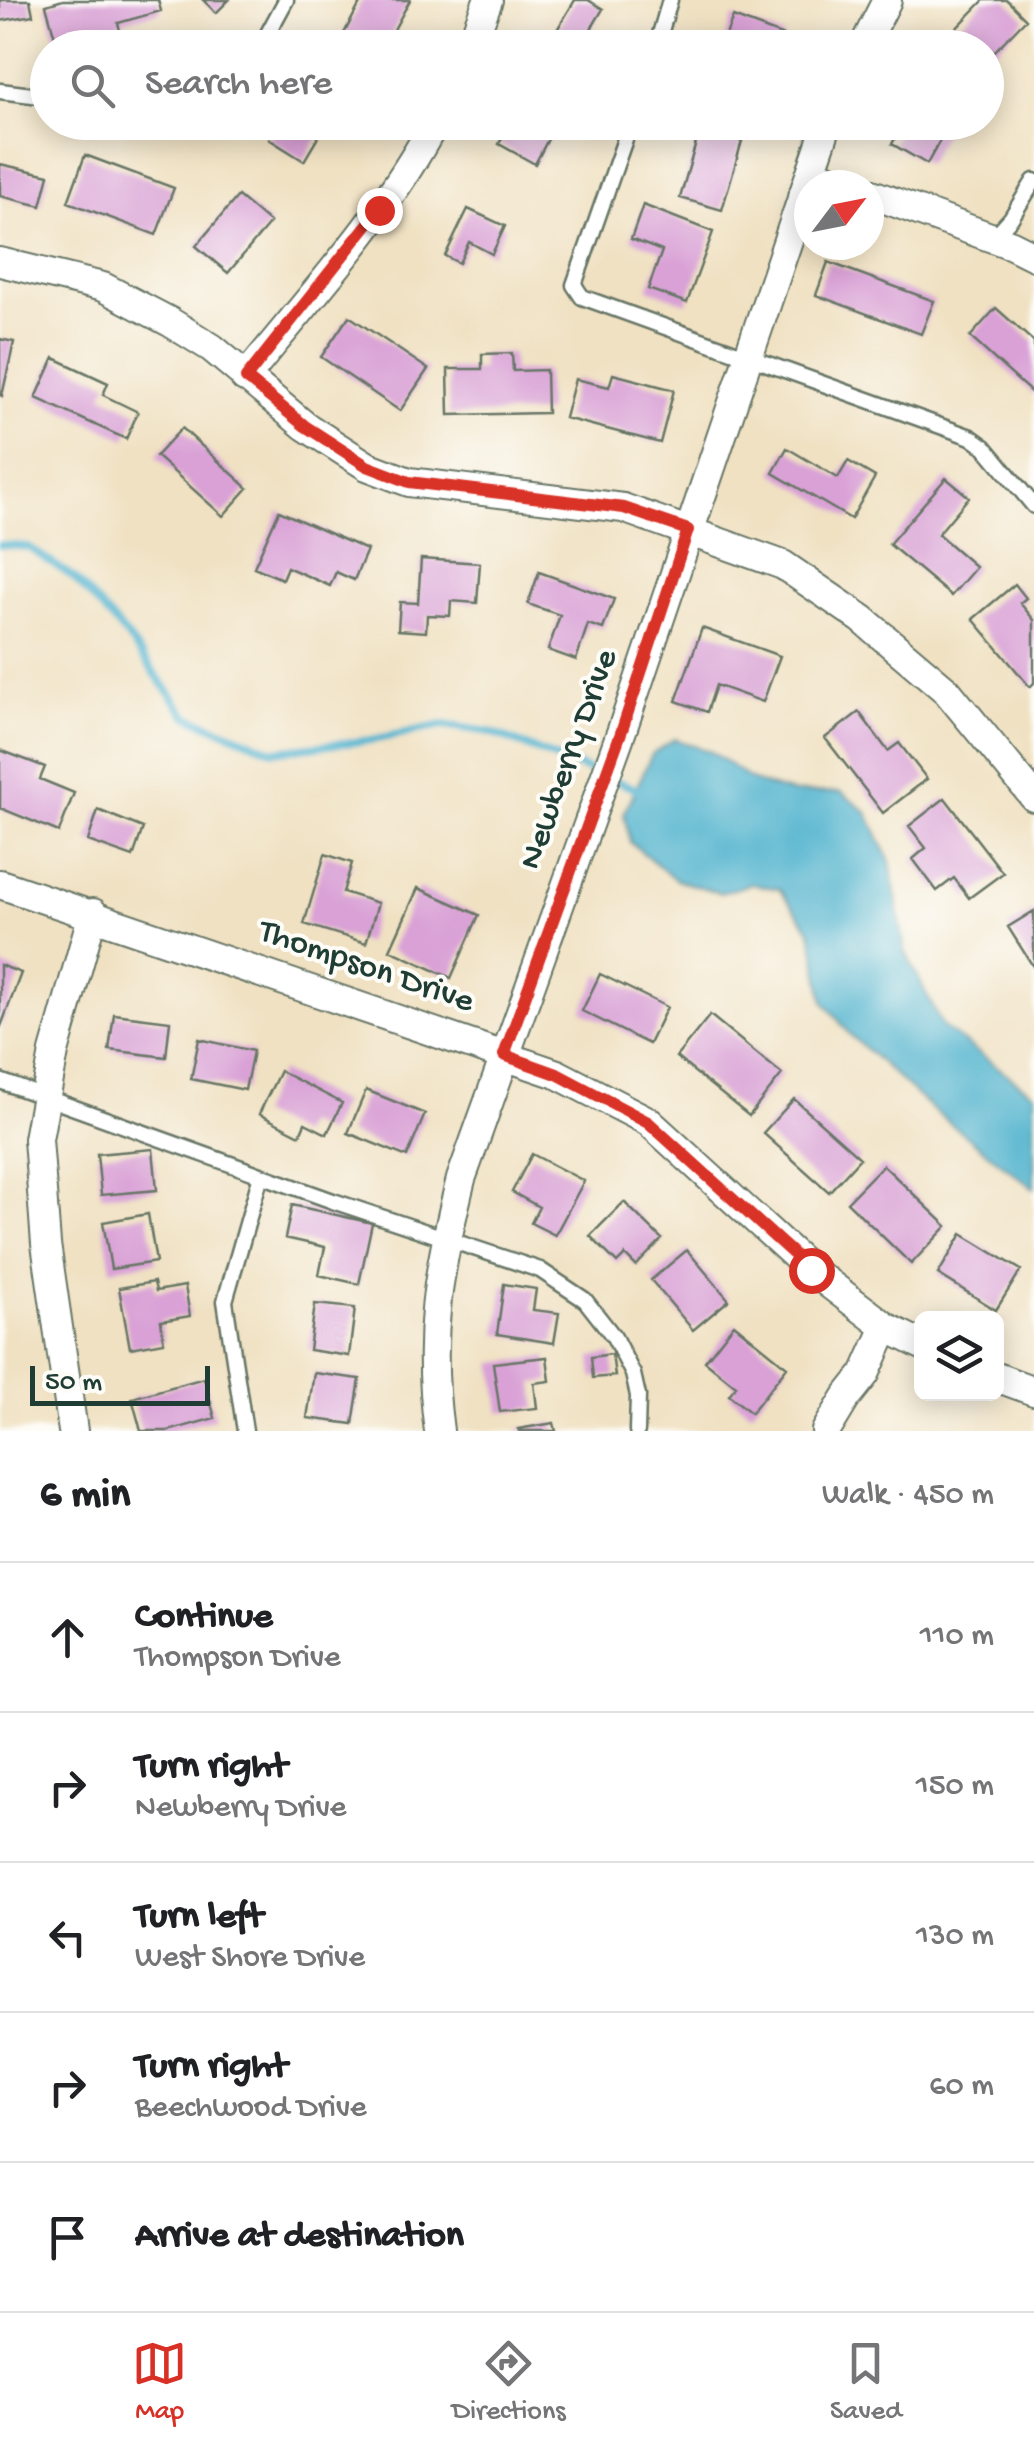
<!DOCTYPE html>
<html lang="en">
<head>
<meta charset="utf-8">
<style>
  :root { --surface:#fff; --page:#f2f2f2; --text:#202124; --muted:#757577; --line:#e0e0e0; --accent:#d93025 }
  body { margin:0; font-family:"Gochi Hand",sans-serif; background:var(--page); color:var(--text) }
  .controls { position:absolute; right:30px; bottom:30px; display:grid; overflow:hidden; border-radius:15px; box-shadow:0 5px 25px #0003 }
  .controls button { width:90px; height:90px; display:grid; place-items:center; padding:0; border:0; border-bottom:2px solid var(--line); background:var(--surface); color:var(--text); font:50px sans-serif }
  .compass { position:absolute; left:794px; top:170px; width:90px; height:90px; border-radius:50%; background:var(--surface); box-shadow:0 5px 25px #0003; rotate:58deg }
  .scale { position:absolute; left:30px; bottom:25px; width:180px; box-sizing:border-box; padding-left:10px; border:5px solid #1f3d34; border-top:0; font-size:28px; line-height:35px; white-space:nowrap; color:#1f3d34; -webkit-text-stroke:8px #fdfcf7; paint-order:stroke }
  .stop { position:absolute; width:30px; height:30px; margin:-22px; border:8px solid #d93025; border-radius:50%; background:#fff }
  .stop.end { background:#d93025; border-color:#fff; box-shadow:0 2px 10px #0008 }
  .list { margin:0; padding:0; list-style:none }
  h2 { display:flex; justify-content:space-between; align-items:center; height:130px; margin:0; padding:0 40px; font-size:42px }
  h2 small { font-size:32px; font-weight:400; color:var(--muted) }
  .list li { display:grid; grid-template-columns:65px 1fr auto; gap:30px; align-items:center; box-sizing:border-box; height:150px; padding:0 40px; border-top:2px solid var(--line) }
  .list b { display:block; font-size:38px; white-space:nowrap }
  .list p { margin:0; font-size:32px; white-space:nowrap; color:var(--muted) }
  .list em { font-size:32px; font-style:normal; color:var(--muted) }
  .icon { flex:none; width:55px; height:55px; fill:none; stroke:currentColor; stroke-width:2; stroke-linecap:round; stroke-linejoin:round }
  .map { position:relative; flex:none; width:1034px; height:1431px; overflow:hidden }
  .search { position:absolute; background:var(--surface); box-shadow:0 5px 25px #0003; left:30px; right:30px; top:30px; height:110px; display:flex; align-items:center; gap:25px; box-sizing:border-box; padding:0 35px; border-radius:55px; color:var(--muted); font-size:38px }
  .sheet { height:880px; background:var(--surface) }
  nav { display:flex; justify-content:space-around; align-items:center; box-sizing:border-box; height:140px; border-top:2px solid var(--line); background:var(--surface); font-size:28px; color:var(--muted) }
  nav a { display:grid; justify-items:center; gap:5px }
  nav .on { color:var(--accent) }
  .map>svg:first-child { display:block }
  .water { fill:#4fb2ce; stroke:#377881; stroke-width:2.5 }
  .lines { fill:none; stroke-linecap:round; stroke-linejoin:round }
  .stream { stroke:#4fb2ce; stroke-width:8 }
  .building { fill:#d9a1d6 }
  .service-casing { stroke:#687666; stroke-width:19 }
  .minor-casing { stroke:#687666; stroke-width:32 }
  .service { stroke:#fff; stroke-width:14 }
  .minor { stroke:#fff; stroke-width:28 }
  .route { stroke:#d93025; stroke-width:12 }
  .labels { text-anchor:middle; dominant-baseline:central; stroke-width:8; stroke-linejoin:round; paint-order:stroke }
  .street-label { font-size:35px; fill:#1f3d34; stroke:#fdfcf7 }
</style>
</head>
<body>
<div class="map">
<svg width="1034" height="1431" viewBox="0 0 1034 1431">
  <rect width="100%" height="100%" fill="#fdfcf7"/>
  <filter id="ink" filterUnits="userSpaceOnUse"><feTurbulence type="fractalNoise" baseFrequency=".01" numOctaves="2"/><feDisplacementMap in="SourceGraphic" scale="20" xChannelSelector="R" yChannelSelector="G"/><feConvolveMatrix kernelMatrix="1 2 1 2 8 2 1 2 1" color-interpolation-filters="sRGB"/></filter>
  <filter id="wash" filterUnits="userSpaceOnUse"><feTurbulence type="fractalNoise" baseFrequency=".0048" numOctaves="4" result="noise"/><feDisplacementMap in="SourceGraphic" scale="40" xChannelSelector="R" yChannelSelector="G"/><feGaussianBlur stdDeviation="2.25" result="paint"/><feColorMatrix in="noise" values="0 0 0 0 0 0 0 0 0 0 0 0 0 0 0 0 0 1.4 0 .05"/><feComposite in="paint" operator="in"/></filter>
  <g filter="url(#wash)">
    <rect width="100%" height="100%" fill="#f0e1c2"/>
    <path class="water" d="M675 739 712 752 753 781 792 793 841 792 867 812 890 861 905 951 943 1027 1034 1094V1189L933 1110 850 1035 824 1002 811 931 779 889 751 884 721 893 676 880 630 842 624 814 652 754Z"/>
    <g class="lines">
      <path class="stream" d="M0 545 28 547 73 577 126 635 187 716 274 751 372 740 443 725 490 732 598 774
        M611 779 644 792"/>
    </g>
    <g id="blocks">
      <path class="building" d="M0 0H30L33 15 0 21Z
        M63 0H158L161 11 118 23 123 41 100 48H58L46 5Z
        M203 0H229L216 13Z
        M362 0H410L384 48H356L341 39Z
        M575 0H588L603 9 591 29 612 42 609 48H546Z
        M984 0H1007L1026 19 986 60V48H955L946 39Z
        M733 17 784 36 780 48H721Z
        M278 122H327L304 161 269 139Z
        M510 122H557L535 164 499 144Z
        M702 122H735L730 138 742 141 722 210 680 198Z
        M904 122H950L927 164 892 144Z
        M85 155 174 188 156 235 68 202Z
        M0 164 49 175 41 206 0 196Z
        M238 196 270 223 228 273 196 246Z
        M643 205 713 232 687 303 648 289 662 251 631 239Z
        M468 209 505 226 492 254 469 242 459 263 445 256Z
        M828 262 934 301 921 334 816 295Z
        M996 308 1034 342V395L970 337Z
        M349 316 428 369 400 411 321 357Z
        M0 339 14 342 2 396 0 395Z
        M512 353 513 371 546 370 547 413 449 415 448 369H482V354Z
        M54 358 108 383 103 395 138 412 126 439 36 398Z
        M613 374 674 390 660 443 565 418 575 379 609 387Z
        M182 428 248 488 223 516 156 456Z
        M787 448 838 478 848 461 875 477 851 519 773 473Z
        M946 478 969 497 938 534 976 567 951 596 889 544Z
        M279 511 367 550 354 580 336 572 330 586 287 567 282 579 254 567Z
        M421 559 480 563 477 603 451 601 450 616 427 615 426 632 398 630 400 602 418 603Z
        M539 572 614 599 603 629 588 624 576 660 548 650 560 615 528 604Z
        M1015 584 1026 598 1020 603 1034 620V683L1030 687 973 619Z
        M702 628 780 656 763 702 716 685 707 712 676 701Z
        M859 712 888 751 899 743 927 779 883 813 825 738Z
        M0 750 45 767 40 779 74 793 59 832 0 808Z
        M945 798 1003 873 969 898 954 878 937 891 913 859 926 848 909 826Z
        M98 810 143 828 133 857 88 841Z
        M325 854 352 863 343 892 378 903 366 943 304 924Z
        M418 888 479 915 451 978 390 950Z
        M1034 911V968L1008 927Z
        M0 965 21 973 0 1029Z
        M600 974 667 1007 649 1044 582 1011Z
        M114 1014 170 1021 166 1057 109 1050Z
        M710 1015 782 1074 749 1116 676 1057Z
        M199 1039 253 1051 245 1090 191 1079Z
        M280 1071 342 1103 327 1134 305 1123 300 1135 259 1114Z
        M366 1090 425 1114 407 1157 348 1133Z
        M794 1099 860 1158 829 1192 763 1133Z
        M153 1149 157 1190 101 1195 97 1154Z
        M532 1154 584 1181 555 1235 531 1223 539 1207 512 1192Z
        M883 1165 947 1226 911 1264 847 1202Z
        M624 1202 662 1239 636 1266 625 1255 617 1263 590 1236Z
        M292 1205 372 1223 359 1284 319 1275 325 1247 285 1238Z
        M148 1214 156 1262 111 1269 103 1222Z
        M962 1234 1021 1270 996 1310 938 1274Z
        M687 1250 729 1300 693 1330 651 1280Z
        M154 1282 156 1291 185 1286 190 1316 161 1321 164 1342 130 1348 119 1288Z
        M504 1284 536 1289 533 1310 559 1313 554 1343 497 1334Z
        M315 1304 355 1308 349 1356 309 1350Z
        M734 1324 787 1367 751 1413 729 1395 736 1386 705 1361Z
        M612 1354 615 1376 593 1378 591 1357Z
        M547 1357 550 1381 534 1383 537 1408 500 1412 493 1363Z
        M314 1373 360 1379 353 1424 307 1418Z
        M204 1378 215 1418 168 1431H141L132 1398Z
        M554 1423 556 1431H519L518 1429Z"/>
    </g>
  </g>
  <g filter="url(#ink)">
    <use href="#blocks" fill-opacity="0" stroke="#687666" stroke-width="2.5"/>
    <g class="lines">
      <defs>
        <path id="service" d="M260 48 286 0
          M656 48 670 0
          M0 91 48 97
          M631 122 574 285 582 297 971 437 985 447 1034 506
          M993 238 1011 218 1034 181
          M0 1081 333 1201 540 1270 585 1300 614 1337 633 1374 638 1396 637 1431
          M245 1431 225 1301 261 1175"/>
        <path id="minor" d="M470 48 488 0
          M863 48 887 0
          M811 172 847 185
          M869 193 1012 245 1034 256
          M0 262 103 287 170 322 212 348 305 426 367 466 409 482 623 508 783 565 862 619 947 691 1034 797
          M245 378C311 296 385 216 435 122
          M0 884 557 1074 648 1121 811 1270 886 1327 922 1345
          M996 1377 1034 1391
          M73 1431 46 1244 38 1139 54 1052 93 913
          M439 1431C426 1336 438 1271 461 1179L622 730 828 122
          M826 1431 846 1398 865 1374 886 1327"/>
      </defs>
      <use href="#service" class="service-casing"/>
      <use href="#minor" class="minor-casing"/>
      <use href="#service" class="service"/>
      <use href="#minor" class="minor"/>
    </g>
  </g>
  <g class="lines" filter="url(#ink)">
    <path class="route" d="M379 210 246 378 305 426 367 466 409 482 624 508 688 530 622 730 504 1055 557 1074 648 1122 811 1270"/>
  </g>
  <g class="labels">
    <g class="street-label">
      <text transform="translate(570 760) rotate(-70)">Newberry Drive</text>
      <text transform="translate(366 968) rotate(19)">Thompson Drive</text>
    </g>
  </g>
</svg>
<div class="controls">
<button><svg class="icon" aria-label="layers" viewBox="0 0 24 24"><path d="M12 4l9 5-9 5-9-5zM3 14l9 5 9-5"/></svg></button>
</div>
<svg class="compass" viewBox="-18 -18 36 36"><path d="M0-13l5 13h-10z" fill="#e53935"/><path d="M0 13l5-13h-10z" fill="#757577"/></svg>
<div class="scale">50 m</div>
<div class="stop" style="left:811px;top:1270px"></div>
<div class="stop end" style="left:379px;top:210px"></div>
<div class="search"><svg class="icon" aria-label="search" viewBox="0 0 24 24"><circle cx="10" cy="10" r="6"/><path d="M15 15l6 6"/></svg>Search here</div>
</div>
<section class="sheet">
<h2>6 min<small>Walk · 450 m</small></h2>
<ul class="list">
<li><svg class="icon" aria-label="ahead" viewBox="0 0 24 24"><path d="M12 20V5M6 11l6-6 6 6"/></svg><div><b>Continue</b><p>Thompson Drive</p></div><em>110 m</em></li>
<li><svg class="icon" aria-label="right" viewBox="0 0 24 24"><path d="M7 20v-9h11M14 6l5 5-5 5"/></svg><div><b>Turn right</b><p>Newberry Drive</p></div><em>150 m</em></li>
<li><svg class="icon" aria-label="left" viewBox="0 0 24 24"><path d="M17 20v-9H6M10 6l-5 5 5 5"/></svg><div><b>Turn left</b><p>West Shore Drive</p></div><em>130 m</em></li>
<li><svg class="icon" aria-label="right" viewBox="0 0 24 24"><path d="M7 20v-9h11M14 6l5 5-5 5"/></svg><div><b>Turn right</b><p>Beechwood Drive</p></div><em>60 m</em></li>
<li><svg class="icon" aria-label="arrive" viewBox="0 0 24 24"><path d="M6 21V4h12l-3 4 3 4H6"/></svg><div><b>Arrive at destination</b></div></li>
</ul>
</section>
<nav>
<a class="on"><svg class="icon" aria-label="map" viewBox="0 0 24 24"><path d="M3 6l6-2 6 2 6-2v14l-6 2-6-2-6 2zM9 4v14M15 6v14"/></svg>Map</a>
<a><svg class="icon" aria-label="directions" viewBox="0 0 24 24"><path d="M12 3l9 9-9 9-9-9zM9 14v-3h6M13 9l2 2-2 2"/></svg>Directions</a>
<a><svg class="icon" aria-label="saved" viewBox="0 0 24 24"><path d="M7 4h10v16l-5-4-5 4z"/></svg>Saved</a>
</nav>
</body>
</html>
